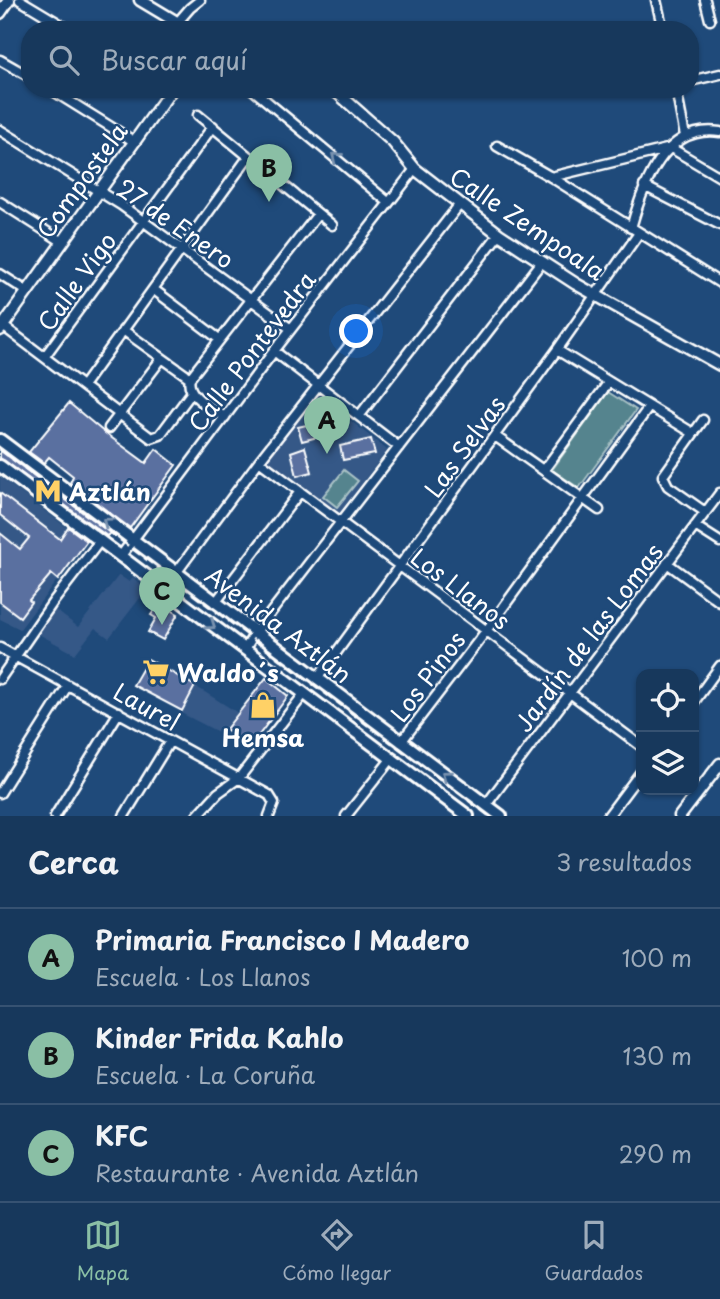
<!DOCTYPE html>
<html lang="es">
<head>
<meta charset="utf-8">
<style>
  :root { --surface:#17385c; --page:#203f62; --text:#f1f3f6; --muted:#9eacbb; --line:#365272; --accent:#8abfa5 }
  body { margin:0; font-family:"Playpen Sans",sans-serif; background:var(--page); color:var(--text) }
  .controls { position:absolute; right:21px; bottom:21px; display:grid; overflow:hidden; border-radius:14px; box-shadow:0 2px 5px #0004 }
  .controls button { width:63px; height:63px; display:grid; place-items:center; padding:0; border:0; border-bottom:2px solid var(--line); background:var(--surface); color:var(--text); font:35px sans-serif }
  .you { position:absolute; left:357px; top:332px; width:24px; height:24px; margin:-18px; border:5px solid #fff; border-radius:50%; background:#1a73e8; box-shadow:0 0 0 10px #1a73e833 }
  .badge { display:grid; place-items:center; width:46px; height:46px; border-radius:50%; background:var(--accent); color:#111; font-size:23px; font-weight:700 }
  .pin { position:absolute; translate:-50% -58px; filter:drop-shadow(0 2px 4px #0008) }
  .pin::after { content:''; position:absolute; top:37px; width:24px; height:21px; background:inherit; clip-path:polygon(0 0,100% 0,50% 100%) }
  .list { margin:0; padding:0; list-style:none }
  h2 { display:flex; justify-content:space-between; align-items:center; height:91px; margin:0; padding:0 28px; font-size:30px }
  h2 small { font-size:23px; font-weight:400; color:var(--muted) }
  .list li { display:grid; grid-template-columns:46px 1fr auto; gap:21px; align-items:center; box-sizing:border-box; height:98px; padding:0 28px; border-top:2px solid var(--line) }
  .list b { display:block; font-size:26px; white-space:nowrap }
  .list p { margin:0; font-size:23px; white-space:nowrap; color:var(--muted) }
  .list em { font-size:23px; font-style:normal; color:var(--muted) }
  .icon { flex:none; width:38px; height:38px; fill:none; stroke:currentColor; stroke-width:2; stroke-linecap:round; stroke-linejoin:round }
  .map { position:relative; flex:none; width:720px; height:816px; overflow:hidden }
  .search { position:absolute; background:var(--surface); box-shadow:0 2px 5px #0004; left:21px; right:21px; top:21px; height:77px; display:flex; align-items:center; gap:18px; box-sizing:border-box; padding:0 24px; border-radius:28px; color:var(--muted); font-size:26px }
  .sheet { height:385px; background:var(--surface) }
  nav { display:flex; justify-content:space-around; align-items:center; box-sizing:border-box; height:98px; border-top:2px solid var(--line); background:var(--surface); font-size:19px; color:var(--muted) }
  nav a { display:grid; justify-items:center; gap:4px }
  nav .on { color:var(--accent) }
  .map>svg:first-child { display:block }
  .built { fill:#355887 }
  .green { fill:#54848e; stroke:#aac2c6; stroke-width:2 }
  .building { fill:#5a6fa0; stroke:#fff; stroke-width:2 }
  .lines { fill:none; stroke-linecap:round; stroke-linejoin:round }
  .minor-casing { stroke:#fff; stroke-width:13 }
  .tertiary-casing { stroke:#fff; stroke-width:15 }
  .secondary-casing { stroke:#fff; stroke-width:16 }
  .minor { stroke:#1f4a7a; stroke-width:8 }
  .tertiary { stroke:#1f4a7a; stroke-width:10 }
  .secondary { stroke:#1f4a7a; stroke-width:10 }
  .rail { stroke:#fff; stroke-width:2.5; stroke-dasharray:10 5; stroke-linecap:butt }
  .oneway { stroke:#7992af }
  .labels { text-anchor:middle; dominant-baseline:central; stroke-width:5; stroke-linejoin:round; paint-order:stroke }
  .street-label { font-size:24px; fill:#fff; stroke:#1f4a7a }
  .poi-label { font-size:24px; font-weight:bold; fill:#fff; stroke:#1f4a7a; text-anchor:start }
</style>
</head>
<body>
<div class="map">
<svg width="720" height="816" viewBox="0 0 720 816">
  <rect width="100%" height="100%" fill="#1f4a7a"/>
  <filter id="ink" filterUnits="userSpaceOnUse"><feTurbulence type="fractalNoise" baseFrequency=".0143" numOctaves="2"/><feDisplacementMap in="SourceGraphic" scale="14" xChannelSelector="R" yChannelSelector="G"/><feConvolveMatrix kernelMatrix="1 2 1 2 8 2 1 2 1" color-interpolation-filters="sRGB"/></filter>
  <g filter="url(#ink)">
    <path class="built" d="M318 394 387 450 339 513 267 459Z
      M0 477 86 542 20 629 0 619Z
      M119 575 129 582 133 578 147 589 109 638 95 628 75 654 35 632 54 609 78 627Z
      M195 686 238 713 222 734 181 713Z"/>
    <path class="green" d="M608 392 636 410 579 488 552 470Z
      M344 470 358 481 337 507 323 496Z"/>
    <path class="building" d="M69 403 105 433 146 463 156 449 176 465 130 528 70 483 73 476 49 457 44 463 29 452Z
      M341 417 345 430 302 441 298 427Z
      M371 439 375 454 343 460 340 446Z
      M305 447 312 472 297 476 291 452Z
      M0 450 110 533 107 536 0 458Z
      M0 493 60 539 68 527 87 541 58 580 51 574 29 600 31 602 20 617 0 602V533L20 549 29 538 0 515Z
      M163 605 178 614 163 640 148 632 156 618 151 615 157 607 161 608Z
      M148 659 195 686 182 711 133 685Z
      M266 678 288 696 250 747 226 729Z"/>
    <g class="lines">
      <defs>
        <path id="minor" d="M20 0 70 30
          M656 0 663 30
          M705 0 710 20
          M177 23 190 8 200 0
          M0 60 30 77
          M690 81 720 74
          M50 89 135 142
          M252 89 388 202
          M676 89 685 136
          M198 115 332 225
          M0 130 121 205 291 329
          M497 146 551 177 720 283
          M551 177 671 148 720 177
          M644 186 720 225
          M0 202 63 242
          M631 228C643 185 664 124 720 132
          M0 274 28 292
          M153 289 219 339
          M3 326 151 438 160 435 192 392
          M123 330 190 378
          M557 350 693 433
          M274 351 399 447
          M45 356 213 126
          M190 378 318 214
          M190 378C185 396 212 408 225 417
          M83 386 249 156
          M360 415 499 234
          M703 420 663 476 668 486 705 512
          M109 428 162 358
          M495 436 599 510
          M259 461 641 746
          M544 470 608 383
          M695 526 720 542
          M120 557 274 351 415 169
          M667 563 720 602
          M176 573 259 461 460 204
          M215 603 299 493
          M0 648 269 795 274 803 269 816
          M245 649 255 633 541 263
          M0 679 53 602 99 542
          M317 679 557 350 639 233
          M694 702 720 666
          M401 742 486 631 649 407
          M0 793 68 685
          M486 805 720 493
          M55 816 119 712
          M124 816 170 741
          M197 816 218 793 239 778 304 694
          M346 816 392 758
          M608 816 641 772"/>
        <path id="tertiary" d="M140 0 190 30
          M0 13 9 0
          M333 89 393 142 415 169 499 234 576 284 720 365
          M0 330 172 89
          M680 816 720 764"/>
        <path id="secondary" d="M0 440 501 816
          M0 466 468 816"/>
      </defs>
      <use href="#minor" class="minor-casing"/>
      <use href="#tertiary" class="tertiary-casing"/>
      <use href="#secondary" class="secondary-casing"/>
      <use href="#minor" class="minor"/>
      <use href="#tertiary" class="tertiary"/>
      <use href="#secondary" class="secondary"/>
      <path class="rail" d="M0 450 489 816"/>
    </g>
    <defs><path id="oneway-chevron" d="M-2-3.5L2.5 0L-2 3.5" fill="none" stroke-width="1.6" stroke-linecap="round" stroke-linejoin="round" transform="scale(1.75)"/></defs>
    <g class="oneway">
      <use href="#oneway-chevron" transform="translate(336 157) rotate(-141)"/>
      <use href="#oneway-chevron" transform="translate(107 522) rotate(-143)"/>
      <use href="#oneway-chevron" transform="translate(211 625) rotate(35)"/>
      <use href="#oneway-chevron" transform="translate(446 775) rotate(-143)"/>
    </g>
  </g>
  <defs>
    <symbol id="metro-bare" viewBox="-9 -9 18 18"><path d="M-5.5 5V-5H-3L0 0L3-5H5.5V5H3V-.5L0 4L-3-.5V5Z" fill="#ffd166" stroke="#1f4a7a" stroke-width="2.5" paint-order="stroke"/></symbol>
    <symbol id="supermarket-bare" viewBox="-9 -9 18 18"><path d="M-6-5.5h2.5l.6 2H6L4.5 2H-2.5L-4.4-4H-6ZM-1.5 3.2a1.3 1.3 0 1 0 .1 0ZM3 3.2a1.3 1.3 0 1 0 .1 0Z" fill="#ffd166" stroke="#1f4a7a" stroke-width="2.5" paint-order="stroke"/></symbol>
    <symbol id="shop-bare" viewBox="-9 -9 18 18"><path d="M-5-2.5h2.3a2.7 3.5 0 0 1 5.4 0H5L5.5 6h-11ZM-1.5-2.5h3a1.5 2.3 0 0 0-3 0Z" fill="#ffd166" stroke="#1f4a7a" stroke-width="2.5" paint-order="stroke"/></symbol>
  </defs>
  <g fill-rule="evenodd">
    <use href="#metro-bare" x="29" y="472" width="38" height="38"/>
    <use href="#supermarket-bare" x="137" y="653" width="38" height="38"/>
    <use href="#shop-bare" x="244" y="686" width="38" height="38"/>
  </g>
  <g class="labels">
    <g class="street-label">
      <text transform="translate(81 180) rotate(-54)">Compostela</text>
      <text transform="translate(176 223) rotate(35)">27 de Enero</text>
      <text transform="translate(528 223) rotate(34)">Calle Zempoala</text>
      <text transform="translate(76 281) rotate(-54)">Calle Vigo</text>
      <text transform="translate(251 351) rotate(-53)">Calle Pontevedra</text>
      <text transform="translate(464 446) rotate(-54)">Las Selvas</text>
      <text transform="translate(461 588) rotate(37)">Los Llanos</text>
      <text transform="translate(279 624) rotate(37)">Avenida Aztlán</text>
      <text transform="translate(588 637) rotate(-53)">Jardín de las Lomas</text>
      <text transform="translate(427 676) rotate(-53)">Los Pinos</text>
      <text transform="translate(147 706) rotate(29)">Laurel</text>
    </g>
    <g class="poi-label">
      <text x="69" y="491">Aztlán</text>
      <text x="177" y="672">Waldo´s</text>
      <text x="263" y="737" text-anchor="middle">Hemsa</text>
    </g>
  </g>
</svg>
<div class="controls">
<button><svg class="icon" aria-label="locate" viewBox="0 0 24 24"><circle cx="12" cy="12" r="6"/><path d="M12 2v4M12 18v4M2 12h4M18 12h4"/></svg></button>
<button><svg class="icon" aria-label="layers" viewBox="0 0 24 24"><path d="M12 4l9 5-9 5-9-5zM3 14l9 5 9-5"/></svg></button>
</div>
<div class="you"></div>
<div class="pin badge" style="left:327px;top:454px">A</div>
<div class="pin badge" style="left:269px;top:202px">B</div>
<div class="pin badge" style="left:162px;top:625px">C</div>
<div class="search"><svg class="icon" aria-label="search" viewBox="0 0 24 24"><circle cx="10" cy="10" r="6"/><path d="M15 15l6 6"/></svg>Buscar aquí</div>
</div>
<section class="sheet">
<h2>Cerca<small>3 resultados</small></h2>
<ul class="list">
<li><span class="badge">A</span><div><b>Primaria Francisco I Madero</b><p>Escuela · Los Llanos</p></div><em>100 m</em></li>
<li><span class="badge">B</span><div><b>Kinder Frida Kahlo</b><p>Escuela · La Coruña</p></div><em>130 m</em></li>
<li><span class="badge">C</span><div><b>KFC</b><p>Restaurante · Avenida Aztlán</p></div><em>290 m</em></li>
</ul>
</section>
<nav>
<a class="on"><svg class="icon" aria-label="map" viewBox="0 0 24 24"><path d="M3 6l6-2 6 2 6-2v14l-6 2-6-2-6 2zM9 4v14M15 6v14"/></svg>Mapa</a>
<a><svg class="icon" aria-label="directions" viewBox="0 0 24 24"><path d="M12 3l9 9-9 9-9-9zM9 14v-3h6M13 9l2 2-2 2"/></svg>Cómo llegar</a>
<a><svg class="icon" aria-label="saved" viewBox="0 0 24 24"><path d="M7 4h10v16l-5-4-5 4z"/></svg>Guardados</a>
</nav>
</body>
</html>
